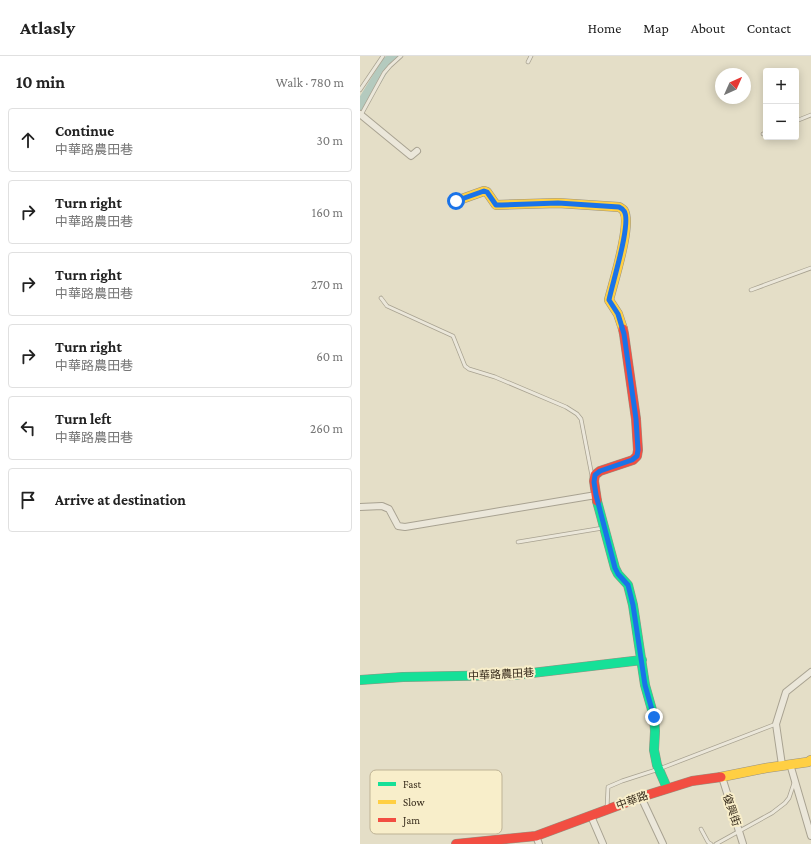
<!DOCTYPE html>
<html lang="en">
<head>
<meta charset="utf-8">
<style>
  :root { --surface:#fff; --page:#f6f6f6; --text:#222; --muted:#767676; --line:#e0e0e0 }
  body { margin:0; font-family:"Crimson Pro","Noto Sans TC",serif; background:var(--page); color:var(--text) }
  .controls { position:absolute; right:12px; top:12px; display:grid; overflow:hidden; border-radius:4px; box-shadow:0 2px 10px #0003 }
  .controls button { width:36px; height:36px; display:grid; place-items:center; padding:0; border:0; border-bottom:1px solid var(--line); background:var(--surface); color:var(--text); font:20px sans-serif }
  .compass { position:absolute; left:355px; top:12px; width:36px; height:36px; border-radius:50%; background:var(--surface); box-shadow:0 2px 10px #0003; rotate:45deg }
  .stop { position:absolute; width:12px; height:12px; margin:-9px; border:3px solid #1a73e8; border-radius:50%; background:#fff }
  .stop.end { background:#1a73e8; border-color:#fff; box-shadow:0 1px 4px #0008 }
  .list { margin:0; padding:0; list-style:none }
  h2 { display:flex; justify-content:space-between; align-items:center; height:52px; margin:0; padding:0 16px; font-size:17px }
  h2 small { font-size:13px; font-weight:400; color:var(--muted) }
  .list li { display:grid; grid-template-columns:26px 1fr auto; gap:12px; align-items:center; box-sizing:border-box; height:64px; margin:0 8px 8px; padding:0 8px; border:1px solid var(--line); border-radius:4px }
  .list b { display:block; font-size:15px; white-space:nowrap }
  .list p { margin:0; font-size:13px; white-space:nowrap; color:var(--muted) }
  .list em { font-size:13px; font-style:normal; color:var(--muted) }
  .icon { flex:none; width:22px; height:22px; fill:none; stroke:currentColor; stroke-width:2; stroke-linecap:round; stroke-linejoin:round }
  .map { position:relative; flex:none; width:451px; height:788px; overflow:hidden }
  header { display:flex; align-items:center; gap:24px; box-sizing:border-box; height:56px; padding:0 20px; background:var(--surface); border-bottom:1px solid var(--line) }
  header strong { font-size:19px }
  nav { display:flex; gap:22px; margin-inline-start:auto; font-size:14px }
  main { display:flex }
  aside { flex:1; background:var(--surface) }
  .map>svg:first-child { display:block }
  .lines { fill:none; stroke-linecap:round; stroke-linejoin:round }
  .river { stroke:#b4cabe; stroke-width:11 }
  .lane-casing { stroke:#a8a291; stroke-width:4.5 }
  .street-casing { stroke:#a8a291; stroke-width:8 }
  .fast-casing { stroke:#989181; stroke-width:10 }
  .slow-casing { stroke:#989181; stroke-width:10 }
  .jam-casing { stroke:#989181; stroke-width:10 }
  .lane { stroke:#ebe7da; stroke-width:3 }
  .street { stroke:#ebe7da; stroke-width:6 }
  .fast { stroke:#16e098; stroke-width:9 }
  .slow { stroke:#ffcf43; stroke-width:9 }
  .jam { stroke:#f24e42; stroke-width:9 }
  .route { stroke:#1a73e8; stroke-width:5 }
  .labels { text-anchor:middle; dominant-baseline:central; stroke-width:4; stroke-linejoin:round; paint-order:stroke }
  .street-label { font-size:11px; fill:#362a1a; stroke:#f8eeca }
  .key { fill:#f8eeca; stroke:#beb395; stroke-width:1 }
  .key-label { font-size:11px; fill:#362a1a }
</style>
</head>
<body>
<header>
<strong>Atlasly</strong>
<nav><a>Home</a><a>Map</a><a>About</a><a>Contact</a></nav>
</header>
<main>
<aside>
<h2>10 min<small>Walk · 780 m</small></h2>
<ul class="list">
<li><svg class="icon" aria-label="ahead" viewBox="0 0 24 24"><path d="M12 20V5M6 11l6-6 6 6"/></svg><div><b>Continue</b><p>中華路農田巷</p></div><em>30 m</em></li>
<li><svg class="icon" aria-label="right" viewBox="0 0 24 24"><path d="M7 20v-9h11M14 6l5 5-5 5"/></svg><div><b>Turn right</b><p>中華路農田巷</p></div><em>160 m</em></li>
<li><svg class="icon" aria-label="right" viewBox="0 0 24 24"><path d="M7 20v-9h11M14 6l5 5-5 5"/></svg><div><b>Turn right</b><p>中華路農田巷</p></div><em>270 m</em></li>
<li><svg class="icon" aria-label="right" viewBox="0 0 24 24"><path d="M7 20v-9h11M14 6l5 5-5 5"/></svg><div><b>Turn right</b><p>中華路農田巷</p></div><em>60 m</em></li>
<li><svg class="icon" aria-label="left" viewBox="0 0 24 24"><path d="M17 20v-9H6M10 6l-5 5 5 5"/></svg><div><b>Turn left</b><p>中華路農田巷</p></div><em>260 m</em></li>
<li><svg class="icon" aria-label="arrive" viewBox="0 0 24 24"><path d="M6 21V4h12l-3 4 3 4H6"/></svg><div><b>Arrive at destination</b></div></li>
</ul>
</aside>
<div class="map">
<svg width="451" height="788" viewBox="0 0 451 788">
  <rect width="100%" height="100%" fill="#e4dec7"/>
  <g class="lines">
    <path class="river" d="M0 51 26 8 34 0"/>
    <defs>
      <path id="lane" d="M168 6 171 0
        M0 34 23 0
        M1 59 24 17 30 10 41 0
        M436 65 451 59
        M403 78 406 77
        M391 234 451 212
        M21 242 27 250 93 280 105 310 109 313 135 321 206 351 217 358 221 363 232 420
        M158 486 243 472
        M247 752 248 731 262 725 299 713 416 668
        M341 773 348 786 351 788
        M356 788 412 757 425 747 429 742 434 727"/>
      <path id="street" d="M0 58 51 100 57 95
        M0 451 22 450 29 453 38 470 45 471 236 439
        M430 708 451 780
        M422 709 416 668 426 636 451 616
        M362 721 383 788
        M281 741 303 788
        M231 760 243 788
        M176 780 179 788"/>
      <path id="fast" d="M237 445 255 512 258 518 268 529 273 549 285 629 294 661 295 675 294 694 297 709 307 732
        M0 624 43 621 155 619 282 604"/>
      <path id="slow" d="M96 145 124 135 127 136 136 149 198 147 259 151C261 152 263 153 264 155 272 169 253 227 249 244L258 258 263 273
        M361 721 406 712 448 706 451 704"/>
      <path id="jam" d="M237 445 234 425 235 419 240 415 273 404 277 400 278 394 276 363 264 278 263 273
        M96 788 176 780 281 741 332 725 361 721"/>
    </defs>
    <use href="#lane" class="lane-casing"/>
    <use href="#street" class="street-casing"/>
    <use href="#fast" class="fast-casing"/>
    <use href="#slow" class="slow-casing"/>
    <use href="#jam" class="jam-casing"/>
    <use href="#lane" class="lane"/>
    <use href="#street" class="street"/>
    <use href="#fast" class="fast"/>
    <use href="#slow" class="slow"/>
    <use href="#jam" class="jam"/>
  </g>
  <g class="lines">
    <path class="route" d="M96 145 124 135 127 136 136 149H142L198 147 259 151C261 152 263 153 264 155 272 166 252 228 249 244L258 258 264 278 276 363 278 394 277 400 272 404 240 415 235 419 234 426 236 439 255 512 258 518 268 529 273 549 285 629 294 661"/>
  </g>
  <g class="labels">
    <g class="street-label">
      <text transform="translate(141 618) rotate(-3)">中華路農田巷</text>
      <text transform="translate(272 744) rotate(-20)">中華路</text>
      <text transform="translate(372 754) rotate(72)">復興街</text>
    </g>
  </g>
  <rect x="10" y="714" width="132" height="64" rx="6" class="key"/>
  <rect x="18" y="726" width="18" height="4" fill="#16e098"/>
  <rect x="18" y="744" width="18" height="4" fill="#ffcf43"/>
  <rect x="18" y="762" width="18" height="4" fill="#f24e42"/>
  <g class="key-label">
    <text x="43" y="732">Fast</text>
    <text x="43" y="750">Slow</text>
    <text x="43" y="768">Jam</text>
  </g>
</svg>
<div class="controls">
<button>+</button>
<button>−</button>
</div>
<svg class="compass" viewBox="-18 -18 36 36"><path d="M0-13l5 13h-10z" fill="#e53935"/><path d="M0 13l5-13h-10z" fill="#767676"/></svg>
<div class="stop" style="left:96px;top:145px"></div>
<div class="stop end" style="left:294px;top:661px"></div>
</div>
</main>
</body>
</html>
